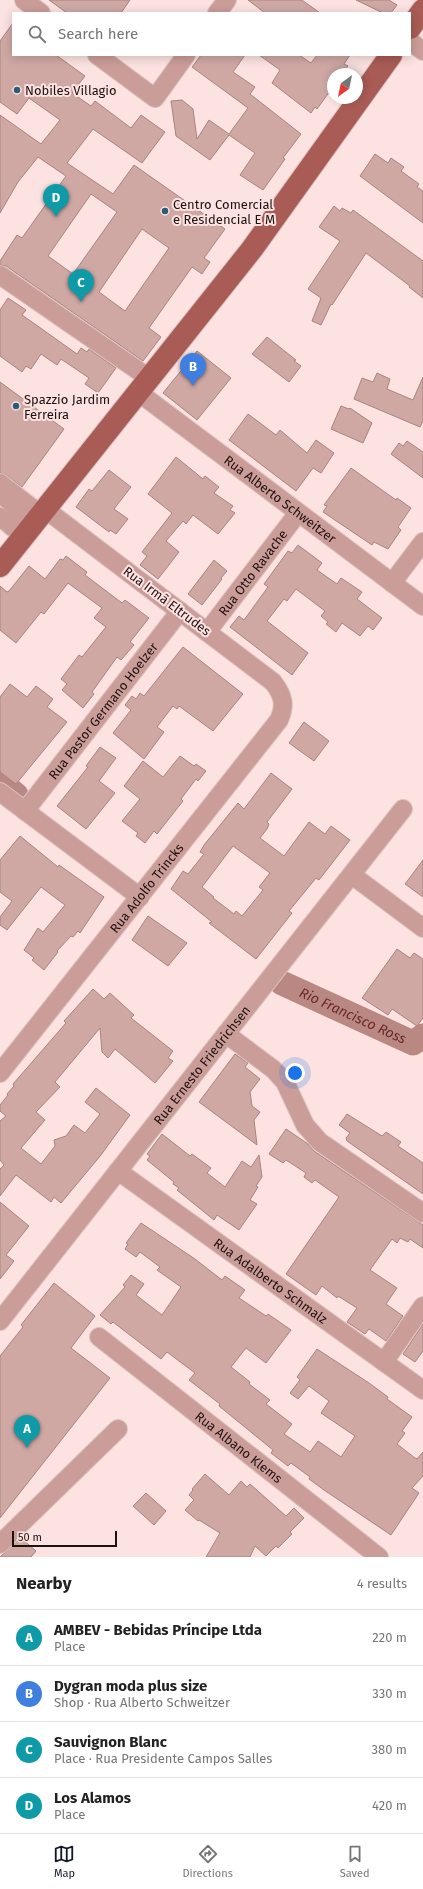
<!DOCTYPE html>
<html lang="en">
<head>
<meta charset="utf-8">
<style>
  :root { --surface:#fff; --page:#f6f6f6; --text:#222; --muted:#767676; --line:#e0e0e0; --accent:#111827 }
  body { margin:0; font-family:"Fira Sans",sans-serif; background:var(--page); color:var(--text) }
  .compass { position:absolute; left:327px; top:68px; width:36px; height:36px; border-radius:50%; background:var(--surface); box-shadow:0 2px 10px #0003; rotate:213deg }
  .scale { position:absolute; left:12px; bottom:10px; width:105px; box-sizing:border-box; padding-left:4px; border:2px solid #1f1110; border-top:0; font-size:11px; line-height:14px; white-space:nowrap; color:#1f1110; -webkit-text-stroke:3px #fce3e1; paint-order:stroke }
  .you { position:absolute; left:295px; top:1073px; width:14px; height:14px; margin:-10px; border:3px solid #fff; border-radius:50%; background:#1a73e8; box-shadow:0 0 0 6px #1a73e833 }
  .badge { display:grid; place-items:center; width:26px; height:26px; border-radius:50%; background:var(--accent); color:#fff; font-size:13px; font-weight:700 }
  .pin { position:absolute; translate:-50% -33px; filter:drop-shadow(0 1px 2px #0008) }
  .pin::after { content:''; position:absolute; top:21px; width:14px; height:12px; background:inherit; clip-path:polygon(0 0,100% 0,50% 100%) }
  .list { margin:0; padding:0; list-style:none }
  h2 { display:flex; justify-content:space-between; align-items:center; height:52px; margin:0; padding:0 16px; font-size:17px }
  h2 small { font-size:13px; font-weight:400; color:var(--muted) }
  .list li { display:grid; grid-template-columns:26px 1fr auto; gap:12px; align-items:center; box-sizing:border-box; height:56px; padding:0 16px; border-top:1px solid var(--line) }
  .list b { display:block; font-size:15px; white-space:nowrap }
  .list p { margin:0; font-size:13px; white-space:nowrap; color:var(--muted) }
  .list em { font-size:13px; font-style:normal; color:var(--muted) }
  .icon { flex:none; width:22px; height:22px; fill:none; stroke:currentColor; stroke-width:2; stroke-linecap:round; stroke-linejoin:round }
  .map { position:relative; flex:none; width:423px; height:1557px; overflow:hidden }
  .search { position:absolute; background:var(--surface); box-shadow:0 2px 10px #0003; left:12px; right:12px; top:12px; height:44px; display:flex; align-items:center; gap:10px; box-sizing:border-box; padding:0 14px; border-radius:0px; color:var(--muted); font-size:15px }
  .sheet { height:276px; background:var(--surface) }
  nav { display:flex; justify-content:space-around; align-items:center; box-sizing:border-box; height:56px; border-top:1px solid var(--line); background:var(--surface); font-size:11px; color:var(--muted) }
  nav a { display:grid; justify-items:center; gap:2px }
  nav .on { color:var(--accent) }
  .map>svg:first-child { display:block }
  .lines { fill:none; stroke-linecap:round; stroke-linejoin:round }
  .river { stroke:#ba8883; stroke-width:25 }
  .building { fill:#cfa8a4; stroke:#a98380; fill-rule:evenodd }
  .minor-casing { stroke:#d9c1c0; stroke-width:20 }
  .major-casing { stroke:#d9c1c0; stroke-width:24 }
  .minor { stroke:#cb9d99; stroke-width:18 }
  .major { stroke:#a95b55; stroke-width:22 }
  .poi-dot { fill:#295d7a; stroke:#fce3e1; stroke-width:1.5 }
  .labels { text-anchor:middle; dominant-baseline:central; stroke-width:4; stroke-linejoin:round; paint-order:stroke }
  .poi-label { font-size:13px; fill:#1f1110; stroke:#fce3e1; text-anchor:start }
  .street-label { font-size:13px; fill:#1f1110; stroke:#fce3e1 }
  .water-label { font-size:14px; font-style:italic; fill:#692a27; stroke:#fce3e1 }
</style>
</head>
<body>
<div class="map">
<svg width="423" height="1557" viewBox="0 0 423 1557">
  <rect width="100%" height="100%" fill="#fce3e1"/>
  <g class="lines">
    <g class="river">
      <path d="M0 782 16 795"/>
      <path id="s1" d="M282 983 413 1043 423 1036"/>
    </g>
  </g>
  <path class="building" d="M49 0H130L121 13H67Z
    M248 0H302L320 13H265Z
    M356 0H389L397 5 391 13H383Z
    M13 23V55H56L85 76 72 93 91 106 95 101 131 128 141 115 165 132 142 163 93 129 67 163 113 194 134 165 225 229 204 258 210 262 202 274 192 267 149 328 161 337 143 361 6 266 0 265V261L17 235 22 238 66 176 38 157 18 182 0 213V115L41 144 60 120 29 98 17 114 0 102V41ZM91 194 117 212 73 274 48 256ZM142 229 169 248 125 311 99 292Z
    M201 55H245L233 72 255 87 250 94 301 134 283 158 285 159 263 190 240 175 255 153 229 135 210 160 176 136 171 101 182 100 193 109 197 139 209 120 229 134 248 108 192 67Z
    M259 55H299L311 63 317 55H350L344 64 348 66 342 74H333V87L317 109 315 107 311 113 272 83 280 70Z
    M375 154 388 163 391 158 404 167 401 171 419 184 417 187 423 191V223L360 176Z
    M334 206 340 211 342 208 351 213 353 210 423 261V298L409 287 410 286 366 253 332 305 331 304 321 325 312 321 321 298 308 289 340 241 319 227Z
    M8 298 26 310 22 315 32 322 77 354 81 348 87 352 89 349 116 368 98 393 85 384 89 378 61 359 57 365 41 354 31 369 26 366 22 372 0 356V310Z
    M267 337 296 360 294 361 301 366 289 382 252 354Z
    M197 351 231 378 197 420 163 393Z
    M377 373 390 379 387 389 413 400 423 377V421L420 427 354 399 362 378 373 382Z
    M0 382 64 429 22 487 6 475 0 473Z
    M341 406 349 409 350 408 372 423 363 443 331 429Z
    M248 414 276 435 280 430 307 453 316 440 334 453 321 473 313 468 296 491 229 440Z
    M407 441 423 452V478L391 454 399 443 403 446Z
    M176 457 203 479 205 476 219 487 214 493 233 506 230 510 235 513 218 534 193 515 186 524 183 521 166 541 179 552 158 579 140 565 147 556 142 552 172 513 148 494Z
    M351 468 396 500 397 498 411 508 398 527 401 530 388 549 374 542 372 545 323 512 327 506 324 505Z
    M109 470 131 487 114 509 128 519 116 534 110 530 109 532 76 507 89 489 92 491Z
    M298 545 322 563 317 570 337 584 341 578 362 592 357 599 382 618 373 630 368 626 360 636 342 623 336 632 326 624 328 622 321 616 325 611 296 589 287 601 284 599 267 621 308 653 292 675 230 627 239 616 244 620 268 587 264 584 288 551 292 553Z
    M66 556 87 572 85 575 122 603 125 600 149 618 130 642 134 645 121 660 117 657 92 692 94 694 83 708 62 690 67 684 61 679 79 655 82 657 106 627 94 618 102 608 68 583 44 614 41 612 16 643 0 630V586L7 592 9 591 29 566 45 579 60 559 63 560Z
    M214 560 227 571 221 578 222 579 202 605 188 594Z
    M183 647 243 694 213 731 179 706 177 709 173 706 157 727 164 732 144 759 113 733 131 710 125 705 132 696 136 699 140 693 144 696Z
    M10 684 27 697 36 686 53 699 47 707 67 722 16 784 0 772V697Z
    M304 722 329 741 314 761 289 743Z
    M100 747 116 758 99 781 115 793 86 829 57 806 88 767 86 766Z
    M180 756 194 766 196 764 206 771 198 781 196 779 181 799 183 801 157 834 154 831 145 843 136 836 138 833 122 821 140 799 124 786 143 761 163 777Z
    M271 773 292 789 267 822 269 824 267 829 260 838 284 856 309 822 325 834 331 826 350 840 319 880 316 878 289 911 292 913 256 959 209 923 212 922 171 889 183 871 188 874 204 854 200 852 204 845 238 803 244 809ZM233 846 270 873 259 887 263 890 242 916 236 911 234 914 213 898 214 897 202 887Z
    M20 836 58 867 59 865 104 897 80 933 78 931 73 937 71 936 57 951 58 952 44 970 32 960 34 958 24 950 38 928 43 932 65 905 41 887 7 930 0 925V917L12 901 0 892V860Z
    M423 860V897L405 884Z
    M148 916 187 943 168 966 132 940Z
    M397 949 410 958 414 953 423 959V1018L417 1026 392 1009 388 1015 362 998Z
    M93 989 104 999 110 993 134 1015 131 1018 173 1051 168 1058 173 1061 155 1083 115 1049 108 1058 102 1052 100 1028 55 1082 60 1087 36 1112 45 1120 21 1148 41 1164 55 1146 54 1140 66 1136 74 1125 85 1133 100 1114 85 1102 96 1088 130 1115 101 1155 61 1203 54 1197 51 1202 16 1175 0 1196V1169L4 1165 0 1160V1121L6 1116 0 1111V1105L8 1095 7 1094 14 1086 13 1084 66 1023 64 1021Z
    M235 1054 248 1063 245 1067 260 1079 250 1092 252 1106 260 1112 254 1120 257 1145 199 1102Z
    M347 1114 382 1136 386 1132 401 1142 398 1146 423 1163V1194L347 1141 346 1138 350 1133 339 1125Z
    M286 1129 308 1144 314 1151 423 1225V1248L410 1239 408 1242 400 1238 397 1243 392 1239 370 1270 397 1288 386 1304 403 1316 386 1341 369 1329 365 1334 347 1322 357 1308 338 1296 337 1298 322 1286 316 1295 286 1274 339 1197 315 1180 312 1183 304 1177 306 1173 286 1160 283 1163 269 1154Z
    M162 1134 190 1156 192 1154 211 1168 207 1173 225 1187 242 1161 251 1167 259 1155 262 1177 256 1186 258 1187 250 1200 257 1204 239 1230 217 1215 214 1220 177 1190 179 1188 173 1184 174 1182 147 1160 150 1156 147 1154Z
    M0 1202 29 1226 6 1255 14 1261 0 1279Z
    M141 1223 195 1259 222 1280 225 1276 245 1290 239 1298 266 1316 268 1314 291 1330 266 1363 246 1348 231 1367 250 1382 249 1384 270 1400 266 1404 292 1424 284 1434 310 1452 318 1441 341 1457 355 1436 321 1413 329 1401 309 1386 298 1399 290 1393 300 1380 297 1377 317 1349 369 1383 388 1397 387 1399 412 1417 402 1431 405 1433 397 1444 415 1458 417 1459 423 1452V1476L412 1488 419 1493 391 1535 324 1490 309 1479 310 1477 291 1463 288 1466 271 1453 273 1450 219 1406 220 1404 189 1380 195 1373 167 1352 161 1359 113 1322 111 1324 100 1315 125 1287 123 1285 131 1275 144 1284 136 1295 162 1315 181 1287 157 1270 160 1267 140 1252 136 1257 125 1249 128 1244 126 1243Z
    M54 1283 95 1316 71 1348 110 1378 0 1518V1356L23 1327 21 1325Z
    M423 1324V1351L415 1362 403 1354Z
    M205 1474 229 1495 241 1481 247 1487 250 1484 286 1516 294 1508 304 1518 290 1532 292 1534 278 1548 276 1546 266 1556 255 1546 250 1557H206L220 1533 199 1520 198 1521 185 1510 194 1500 189 1495 193 1490 192 1489Z
    M146 1493 166 1511 154 1525 133 1506Z
    M21 1538 36 1551 31 1557H0Z"/>
  <g class="lines">
    <defs>
      <g id="minor">
        <path d="M24 0 41 13"/>
        <path d="M217 13 227 0"/>
        <path d="M410 41 423 51"/>
        <path d="M97 55 155 98 186 55"/>
        <path d="M0 275 149 378"/>
        <path id="s2" d="M138 392 423 606"/>
        <path d="M0 483 41 515"/>
        <path d="M7 499 23 514 20 522 12 527"/>
        <path d="M0 517 22 534"/>
        <path d="M392 583 423 542"/>
        <path id="s3" d="M207 632 298 513"/>
        <path d="M0 792 140 897"/>
        <path id="s4" d="M25 811 180 611"/>
        <path d="M352 875 423 928"/>
        <path d="M226 1034 273 1069 285 1082 305 1125 320 1142 423 1213"/>
        <path id="s5" d="M0 1073 279 720C286 705 283 695 273 682L45 509"/>
        <path id="s6" d="M118 1171 423 1390"/>
        <path id="s7" d="M0 1321 403 809"/>
        <path id="s8" d="M99 1337 379 1557"/>
        <path d="M384 1362 423 1306"/>
        <path d="M0 1544 118 1429"/>
      </g>
      <path id="major" d="M410 28 423 10
        M0 566 252 249 391 55"/>
    </defs>
    <use href="#minor" class="minor-casing"/>
    <use href="#major" class="major-casing"/>
    <use href="#minor" class="minor"/>
    <use href="#major" class="major"/>
  </g>
  <g class="poi-dot">
    <circle cx="17" cy="90" r="4"/>
    <circle cx="165" cy="211" r="4"/>
    <circle cx="16" cy="406" r="4"/>
  </g>
  <g class="labels">
    <g class="poi-label">
      <text x="25" y="90">Nobiles Villagio</text>
      <text x="173" y="204">Centro Comercial<tspan x="173" dy="15">e Residencial E M</tspan></text>
      <text x="24" y="399">Spazzio Jardim<tspan x="24" dy="15">Ferreira</tspan></text>
    </g>
    <g class="street-label">
      <text stroke="none"><textPath href="#s2" startOffset="178">Rua Alberto Schweitzer</textPath></text>
      <text stroke="none"><textPath href="#s3" startOffset="75">Rua Otto Ravache</textPath></text>
      <text transform="translate(167 601) rotate(37)">Rua Irmã Eltrudes</text>
      <text stroke="none"><textPath href="#s4" startOffset="127">Rua Pastor Germano Hoelzer</textPath></text>
      <text stroke="none"><textPath href="#s5" startOffset="236">Rua Adolfo Trincks</textPath></text>
      <text stroke="none"><textPath href="#s7" startOffset="326">Rua Ernesto Friedrichsen</textPath></text>
      <text stroke="none"><textPath href="#s6" startOffset="188">Rua Adalberto Schmalz</textPath></text>
      <text stroke="none"><textPath href="#s8" startOffset="178">Rua Albano Klems</textPath></text>
    </g>
    <g class="water-label">
      <text stroke="none"><textPath href="#s1" startOffset="78">Rio Francisco Ross</textPath></text>
    </g>
  </g>
</svg>
<svg class="compass" viewBox="-18 -18 36 36"><path d="M0-13l5 13h-10z" fill="#e53935"/><path d="M0 13l5-13h-10z" fill="#767676"/></svg>
<div class="scale">50 m</div>
<div class="you"></div>
<div class="pin badge" style="left:27px;top:1448px;background:#0f9aa8">A</div>
<div class="pin badge" style="left:193px;top:386px;background:#3f7fe0">B</div>
<div class="pin badge" style="left:81px;top:302px;background:#0f9aa8">C</div>
<div class="pin badge" style="left:56px;top:217px;background:#0f9aa8">D</div>
<div class="search"><svg class="icon" aria-label="search" viewBox="0 0 24 24"><circle cx="10" cy="10" r="6"/><path d="M15 15l6 6"/></svg>Search here</div>
</div>
<section class="sheet">
<h2>Nearby<small>4 results</small></h2>
<ul class="list">
<li><span class="badge" style="background:#0f9aa8">A</span><div><b>AMBEV - Bebidas Príncipe Ltda</b><p>Place</p></div><em>220 m</em></li>
<li><span class="badge" style="background:#3f7fe0">B</span><div><b>Dygran moda plus size</b><p>Shop · Rua Alberto Schweitzer</p></div><em>330 m</em></li>
<li><span class="badge" style="background:#0f9aa8">C</span><div><b>Sauvignon Blanc</b><p>Place · Rua Presidente Campos Salles</p></div><em>380 m</em></li>
<li><span class="badge" style="background:#0f9aa8">D</span><div><b>Los Alamos</b><p>Place</p></div><em>420 m</em></li>
</ul>
</section>
<nav>
<a class="on"><svg class="icon" aria-label="map" viewBox="0 0 24 24"><path d="M3 6l6-2 6 2 6-2v14l-6 2-6-2-6 2zM9 4v14M15 6v14"/></svg>Map</a>
<a><svg class="icon" aria-label="directions" viewBox="0 0 24 24"><path d="M12 3l9 9-9 9-9-9zM9 14v-3h6M13 9l2 2-2 2"/></svg>Directions</a>
<a><svg class="icon" aria-label="saved" viewBox="0 0 24 24"><path d="M7 4h10v16l-5-4-5 4z"/></svg>Saved</a>
</nav>
</body>
</html>
